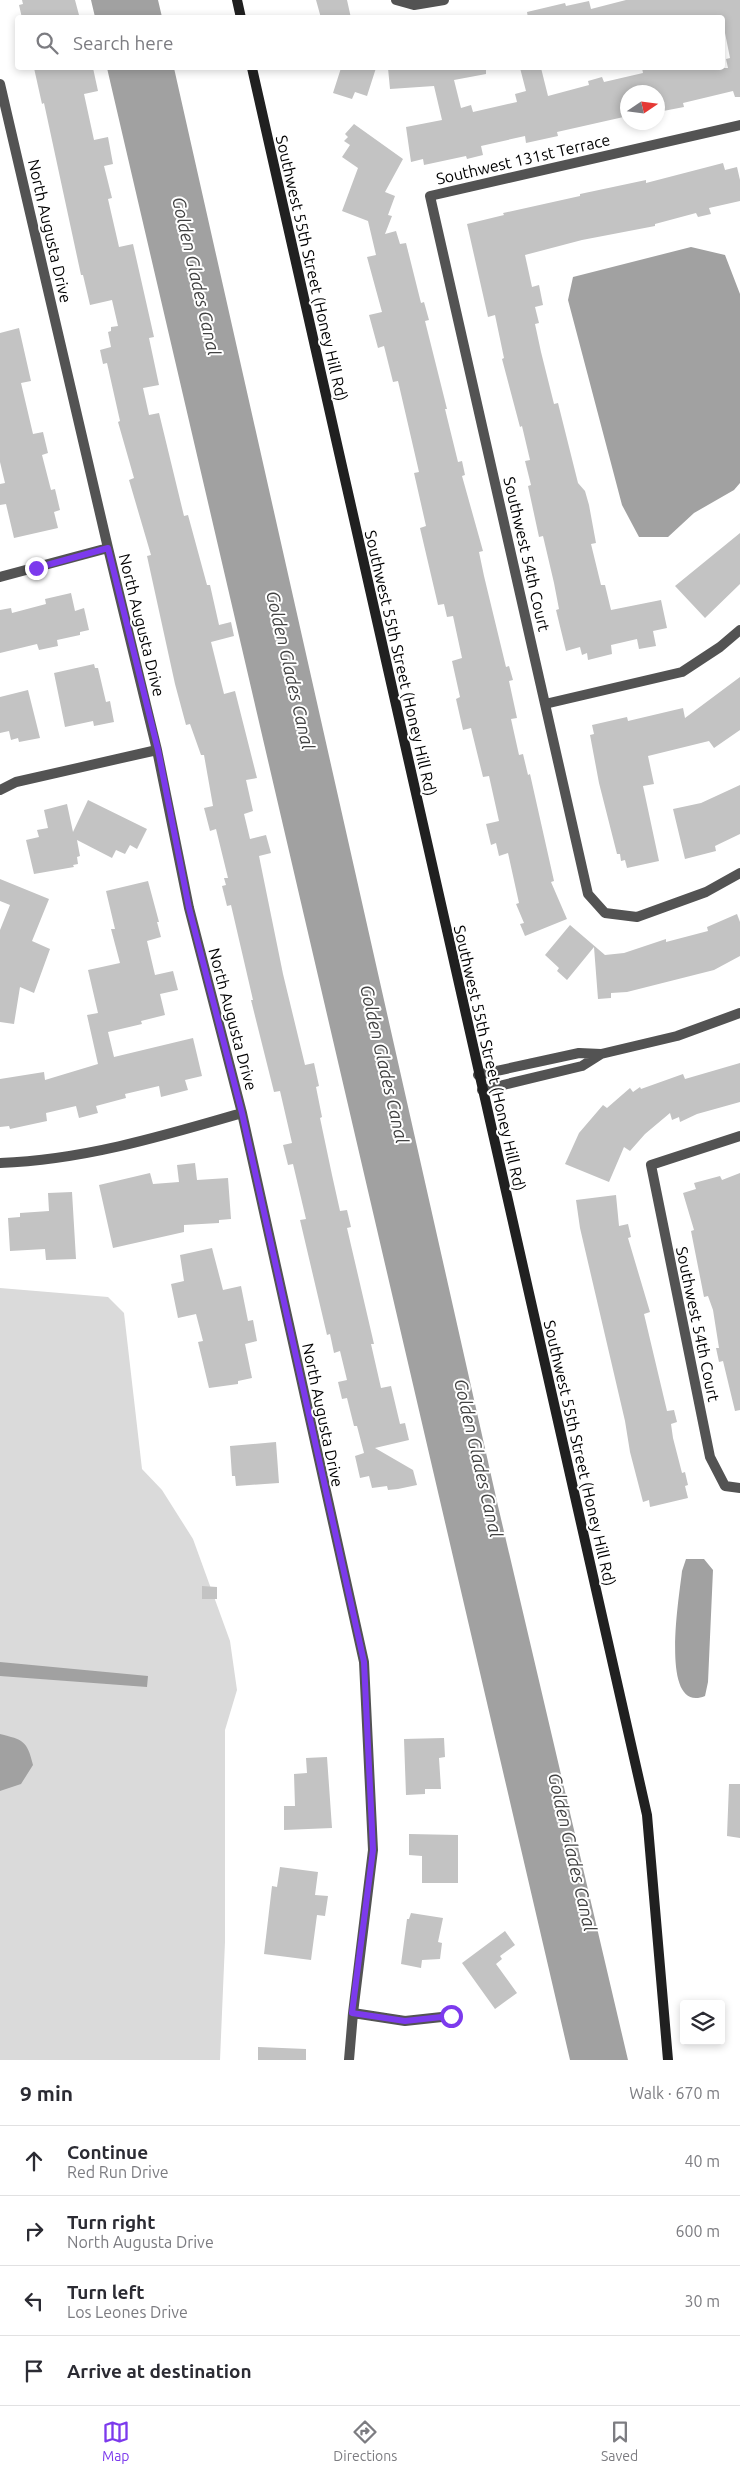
<!DOCTYPE html>
<html lang="en">
<head>
<meta charset="utf-8">
<style>
  :root { --surface:#fff; --page:#f2f2f3; --text:#2b2b33; --muted:#7c7c81; --line:#e1e1e2; --accent:#7c3aed }
  body { margin:0; font-family:Ubuntu,sans-serif; background:var(--page); color:var(--text) }
  .controls { position:absolute; right:15px; bottom:15px; display:grid; overflow:hidden; border-radius:5px; box-shadow:0 2px 8px #0003 }
  .controls button { width:45px; height:45px; display:grid; place-items:center; padding:0; border:0; border-bottom:1px solid var(--line); background:var(--surface); color:var(--text); font:25px sans-serif }
  .compass { position:absolute; left:620px; top:85px; width:45px; height:45px; border-radius:50%; background:var(--surface); box-shadow:0 2px 8px #0003; rotate:77deg }
  .stop { position:absolute; width:15px; height:15px; margin:-11px; border:4px solid #7c3aed; border-radius:50%; background:#fff }
  .stop.end { background:#7c3aed; border-color:#fff; box-shadow:0 1px 5px #0008 }
  .list { margin:0; padding:0; list-style:none }
  h2 { display:flex; justify-content:space-between; align-items:center; height:65px; margin:0; padding:0 20px; font-size:21px }
  h2 small { font-size:16px; font-weight:400; color:var(--muted) }
  .list li { display:grid; grid-template-columns:32px 1fr auto; gap:15px; align-items:center; box-sizing:border-box; height:70px; padding:0 20px; border-top:1px solid var(--line) }
  .list b { display:block; font-size:19px; white-space:nowrap }
  .list p { margin:0; font-size:16px; white-space:nowrap; color:var(--muted) }
  .list em { font-size:16px; font-style:normal; color:var(--muted) }
  .icon { flex:none; width:28px; height:28px; fill:none; stroke:currentColor; stroke-width:2; stroke-linecap:round; stroke-linejoin:round }
  .map { position:relative; flex:none; width:740px; height:2060px; overflow:hidden }
  .search { position:absolute; background:var(--surface); box-shadow:0 2px 8px #0003; left:15px; right:15px; top:15px; height:55px; display:flex; align-items:center; gap:12px; box-sizing:border-box; padding:0 18px; border-radius:5px; color:var(--muted); font-size:19px }
  .sheet { height:345px; background:var(--surface) }
  nav { display:flex; justify-content:space-around; align-items:center; box-sizing:border-box; height:70px; border-top:1px solid var(--line); background:var(--surface); font-size:14px; color:var(--muted) }
  nav a { display:grid; justify-items:center; gap:2px }
  nav .on { color:var(--accent) }
  .map>svg:first-child { display:block }
  .green { fill:#dadada }
  .water { fill:#a1a1a1 }
  .building { fill:#c3c3c3 }
  .lines { fill:none; stroke-linecap:round; stroke-linejoin:round }
  .street { stroke:#535353; stroke-width:10 }
  .secondary { stroke:#202020; stroke-width:10 }
  .route { stroke:#7c3aed; stroke-width:6 }
  .labels { text-anchor:middle; dominant-baseline:central; stroke-width:4; stroke-linejoin:round; paint-order:stroke }
  .street-label { font-size:16px; fill:#000; stroke:#fff }
  .water-label { font-size:18px; font-style:italic; fill:#424242; stroke:#fff }
</style>
</head>
<body>
<div class="map">
<svg width="740" height="2060" viewBox="0 0 740 2060">
  <rect width="100%" height="100%" fill="#fff"/>
  <path class="green" d="M0 1288 108 1297 124 1313 142 1469 162 1490 193 1539 230 1641 237 1690 225 1730V1942L220 2060H0Z"/>
  <path class="water" d="M91 0H158L162 17H95Z
    M107 68H174L498 1506 628 2060H570Z
    M691 247 725 255 740 294V483L734 490 694 513 668 537H639L622 505 568 300 573 277Z
    M686 1559H704L713 1570 708 1682 705 1696C658 1715 680 1593 682 1571Z
    M0 1662 148 1676 147 1687 0 1676Z
    M0 1734C23 1740 27 1740 33 1765L21 1784 0 1791Z"/>
  <path class="building" d="M22 0H75L79 15 68 18H22L19 5 23 4Z
    M316 0H347L351 18H321Z
    M626 0H740V97H735L733 91 683 103 684 107 658 112V92H628V116L557 132 558 136 526 143 525 136 481 146 483 155 467 159 466 156 424 165 423 159 411 162 406 127 442 120 434 86 390 89 388 68H486V74L454 80 461 108 471 105 473 112 517 102 515 94 526 91 520 68H541L548 96 589 85 588 81 602 77 604 82 643 73 642 68H728L726 59 730 58 722 18H528L527 12 565 3 566 6 589 1 591 9Z
    M34 68H93L98 91 84 94 94 140 108 137 113 164 104 166 112 198 108 199 119 247 133 244 154 337 149 338 159 385 143 388 149 415 159 413 184 516 188 515 207 585H210L219 625 231 622 234 636 211 642 224 694 235 691 257 778 246 780 253 811 244 814 250 839 266 835 271 853 259 856 283 974 305 1065 314 1063 319 1086 316 1087 322 1117 320 1118 332 1175 340 1211 347 1210 351 1227 347 1228 374 1344H371L381 1388 391 1386 400 1424 405 1423 409 1440 375 1448 413 1470 417 1485 398 1489 388 1490 387 1486 372 1488 369 1476 360 1478 355 1456 364 1453 357 1426H354L347 1398 342 1399 338 1382 347 1380 340 1351 334 1353 330 1334 327 1335 300 1220 306 1219 293 1164 288 1165 283 1145 292 1143 280 1091 274 1092 251 1000H253L231 905 227 906 222 886 226 885 224 878H228L216 829 210 831 204 808 213 806 204 755H201L190 724 186 725 175 684 147 556 151 555 129 480 134 478 118 422 120 421 107 363 103 364 100 350 111 347 108 332 111 331V327L118 326 112 300 90 305 83 275H81L44 103 42 104Z
    M341 68H376L367 96 355 92 352 99 333 93Z
    M354 124 403 159 385 192 395 196 388 215 392 216 385 234 396 231 400 244 406 243 421 303 424 302 429 320 425 321 447 409H445L458 462 462 461 465 475 462 476 483 551 479 552 484 576 506 667 509 666 513 680 509 681 517 718 511 719 519 755 523 754 528 775 530 774 554 881 551 882 567 919 525 936 520 924 524 923 516 904 519 903 508 853 499 856 496 843 491 845 486 824 499 821 489 776 483 777 471 728 463 730 456 699 460 697 452 661 462 658 453 616 447 617 444 604 438 605 420 528 426 526 414 473 419 472 398 381 393 382 384 346 378 348 369 315 382 312 367 257 376 255 368 221 342 211 358 168 342 157 350 145 344 141 348 137 345 134Z
    M723 163 725 170 737 167 740 180V201L709 208 711 214 698 217 696 213 655 224V226L582 240 525 255 532 287 539 285 543 305 535 307 539 323 535 324 541 352 554 404 558 403 578 483 585 491 589 505 596 543 591 544 601 585H605L611 610 661 600 667 628 653 631 656 646 639 649 637 639 611 645 612 654 588 660 587 653 582 655 580 647 566 651 556 610 559 609 554 583 543 536 539 537 528 486 531 485 525 461 530 460 522 426 520 427 502 359 504 358 495 315 488 317 467 224 504 215 503 213 580 196V194L646 180V183Z
    M19 328 31 381 21 383 33 434 43 432 48 453 42 455 51 490 55 489 60 510 54 512 58 528 14 538 6 504 0 505V484L5 483 0 462V333Z
    M740 533V584L705 618 675 586Z
    M71 593 75 611 84 608 89 630 80 632V635L57 640 58 646 39 650 37 644 0 653V610L11 608 12 613 46 604 45 599Z
    M94 664 95 668H98L106 702 110 701 114 722 94 726 93 721 65 727 54 673Z
    M740 677V730L714 748 709 741 648 756 654 784 643 786 659 861 627 868 625 860 621 861 620 854H617L599 783 590 735 594 734 592 725 627 717 628 721 683 708 685 718Z
    M28 690 40 738 19 742 18 738 11 740 9 731 0 733V697Z
    M740 785V834L715 846 716 851 685 859 673 809 701 803Z
    M88 800 147 829 137 849 130 845 125 854 116 850 112 858 77 840 80 856 77 857 78 864 73 865 74 867 34 874 26 840 39 837 37 830 48 828 44 810 67 804 73 832Z
    M0 879 49 899 32 941 50 949 34 993 20 987 14 1024 0 1022V930L10 905 0 901Z
    M148 881 159 922H157L161 937 147 941 155 975 173 971 178 990 160 994 165 1015 141 1021 142 1024 108 1032 114 1057 193 1038 202 1076 185 1080 188 1090 161 1097 159 1086 125 1094 126 1098 96 1106 98 1113 79 1118 76 1106 46 1113 47 1121 10 1129 9 1126 0 1127V1079L44 1072 45 1080 98 1064 87 1015 98 1013 88 970 120 963 111 929H115L106 891Z
    M737 914 740 922V956L714 970 627 992 611 993V998L598 999 594 947 567 980 557 971 559 968 545 955 570 925 605 955 624 953 666 939V942L708 931 707 927Z
    M740 1063V1102L697 1114 680 1122 679 1117 672 1120 670 1113 645 1134 630 1151 624 1147 609 1182 565 1164 579 1133 603 1105 607 1108 630 1088 633 1092 640 1087 641 1089 683 1074 685 1079Z
    M195 1163 197 1180 228 1178 231 1219 219 1220V1223L184 1225V1232L113 1248 99 1185 150 1173 153 1184 179 1182 177 1165Z
    M740 1173V1410L735 1411 723 1361 719 1362 716 1348H719L713 1310 708 1296 704 1297 691 1231 694 1230 683 1193 696 1189 694 1183 720 1176 722 1180Z
    M72 1192 76 1259 46 1260 45 1249 10 1251 8 1218 20 1217V1213L49 1211 48 1193Z
    M616 1195 619 1226 628 1224 631 1237 628 1238 650 1312 644 1314 667 1411 674 1410 677 1422 671 1424 673 1438 682 1473 685 1472 688 1485 685 1486 688 1498 650 1507 649 1500 643 1502 630 1452 625 1421 580 1228 576 1200Z
    M212 1248 223 1290 241 1286 248 1321 253 1320 257 1341 245 1344 252 1378 238 1381V1384L209 1388 198 1342 203 1341 196 1314 178 1318 171 1284 184 1281 180 1255Z
    M276 1442 279 1483 236 1486 235 1476H232L230 1446Z
    M202 1586 217 1587V1599H202Z
    M444 1738 445 1757 439 1758 441 1789H425V1794L406 1795 404 1739Z
    M327 1757 332 1828 284 1830V1806H295L294 1774 307 1773 306 1758Z
    M729 1784H740V1838L727 1836Z
    M409 1834 458 1835V1883H422V1856L409 1855Z
    M280 1867 318 1872 315 1895 328 1896 325 1916 317 1915 311 1960 264 1954 272 1886 277 1887Z
    M411 1913 443 1918 438 1942 442 1943 440 1959 422 1960 421 1968 401 1964 407 1919H409Z
    M505 1931 515 1945 500 1956 502 1959 496 1964 517 1993 495 2009 462 1963Z
    M258 2047 306 2049V2060H258Z"/>
  <g class="lines">
    <path class="street" d="M396 0 414 5 444 0
      M0 84 108 548 157 750 189 908 242 1113 364 1662 373 1850 353 2013 349 2060
      M740 125 430 196 588 894 605 913 637 917 706 892 740 873
      M0 577 108 548
      M545 704 682 672 720 647 740 630
      M0 790 16 782 157 750
      M478 1075 579 1053 601 1054 677 1036 740 1013
      M482 1090 582 1066 601 1054
      M740 1136 651 1165 710 1457 725 1486 740 1488
      M0 1163C83 1160 163 1136 242 1113
      M353 2013 405 2021 451 2016"/>
    <path class="secondary" d="M237 0 241 18
      M252 68 647 1815 668 2060"/>
  </g>
  <g class="lines">
    <path class="route" d="M36 568 108 548 158 750 189 908 242 1113 364 1662 373 1850 352 2013 405 2021 451 2016"/>
  </g>
  <g class="labels">
    <g class="street-label">
      <text transform="translate(523 159) rotate(-13)">Southwest 131st Terrace</text>
      <text transform="translate(50 231) rotate(77)">North Augusta Drive</text>
      <text transform="translate(312 268) rotate(77)">Southwest 55th Street (Honey Hill Rd)</text>
      <text transform="translate(527 554) rotate(77)">Southwest 54th Court</text>
      <text transform="translate(142 625) rotate(76)">North Augusta Drive</text>
      <text transform="translate(401 663) rotate(77)">Southwest 55th Street (Honey Hill Rd)</text>
      <text transform="translate(233 1019) rotate(75)">North Augusta Drive</text>
      <text transform="translate(490 1058) rotate(77)">Southwest 55th Street (Honey Hill Rd)</text>
      <text transform="translate(698 1324) rotate(78)">Southwest 54th Court</text>
      <text transform="translate(323 1415) rotate(78)">North Augusta Drive</text>
      <text transform="translate(580 1453) rotate(77)">Southwest 55th Street (Honey Hill Rd)</text>
    </g>
    <g class="water-label">
      <text transform="translate(197 276) rotate(77)">Golden Glades Canal</text>
      <text transform="translate(291 670) rotate(77)">Golden Glades Canal</text>
      <text transform="translate(385 1064) rotate(77)">Golden Glades Canal</text>
      <text transform="translate(479 1458) rotate(77)">Golden Glades Canal</text>
      <text transform="translate(573 1852) rotate(77)">Golden Glades Canal</text>
    </g>
  </g>
</svg>
<div class="controls">
<button><svg class="icon" aria-label="layers" viewBox="0 0 24 24"><path d="M12 4l9 5-9 5-9-5zM3 14l9 5 9-5"/></svg></button>
</div>
<svg class="compass" viewBox="-18 -18 36 36"><path d="M0-13l5 13h-10z" fill="#e53935"/><path d="M0 13l5-13h-10z" fill="#7c7c81"/></svg>
<div class="stop" style="left:451px;top:2016px"></div>
<div class="stop end" style="left:36px;top:568px"></div>
<div class="search"><svg class="icon" aria-label="search" viewBox="0 0 24 24"><circle cx="10" cy="10" r="6"/><path d="M15 15l6 6"/></svg>Search here</div>
</div>
<section class="sheet">
<h2>9 min<small>Walk · 670 m</small></h2>
<ul class="list">
<li><svg class="icon" aria-label="ahead" viewBox="0 0 24 24"><path d="M12 20V5M6 11l6-6 6 6"/></svg><div><b>Continue</b><p>Red Run Drive</p></div><em>40 m</em></li>
<li><svg class="icon" aria-label="right" viewBox="0 0 24 24"><path d="M7 20v-9h11M14 6l5 5-5 5"/></svg><div><b>Turn right</b><p>North Augusta Drive</p></div><em>600 m</em></li>
<li><svg class="icon" aria-label="left" viewBox="0 0 24 24"><path d="M17 20v-9H6M10 6l-5 5 5 5"/></svg><div><b>Turn left</b><p>Los Leones Drive</p></div><em>30 m</em></li>
<li><svg class="icon" aria-label="arrive" viewBox="0 0 24 24"><path d="M6 21V4h12l-3 4 3 4H6"/></svg><div><b>Arrive at destination</b></div></li>
</ul>
</section>
<nav>
<a class="on"><svg class="icon" aria-label="map" viewBox="0 0 24 24"><path d="M3 6l6-2 6 2 6-2v14l-6 2-6-2-6 2zM9 4v14M15 6v14"/></svg>Map</a>
<a><svg class="icon" aria-label="directions" viewBox="0 0 24 24"><path d="M12 3l9 9-9 9-9-9zM9 14v-3h6M13 9l2 2-2 2"/></svg>Directions</a>
<a><svg class="icon" aria-label="saved" viewBox="0 0 24 24"><path d="M7 4h10v16l-5-4-5 4z"/></svg>Saved</a>
</nav>
</body>
</html>
